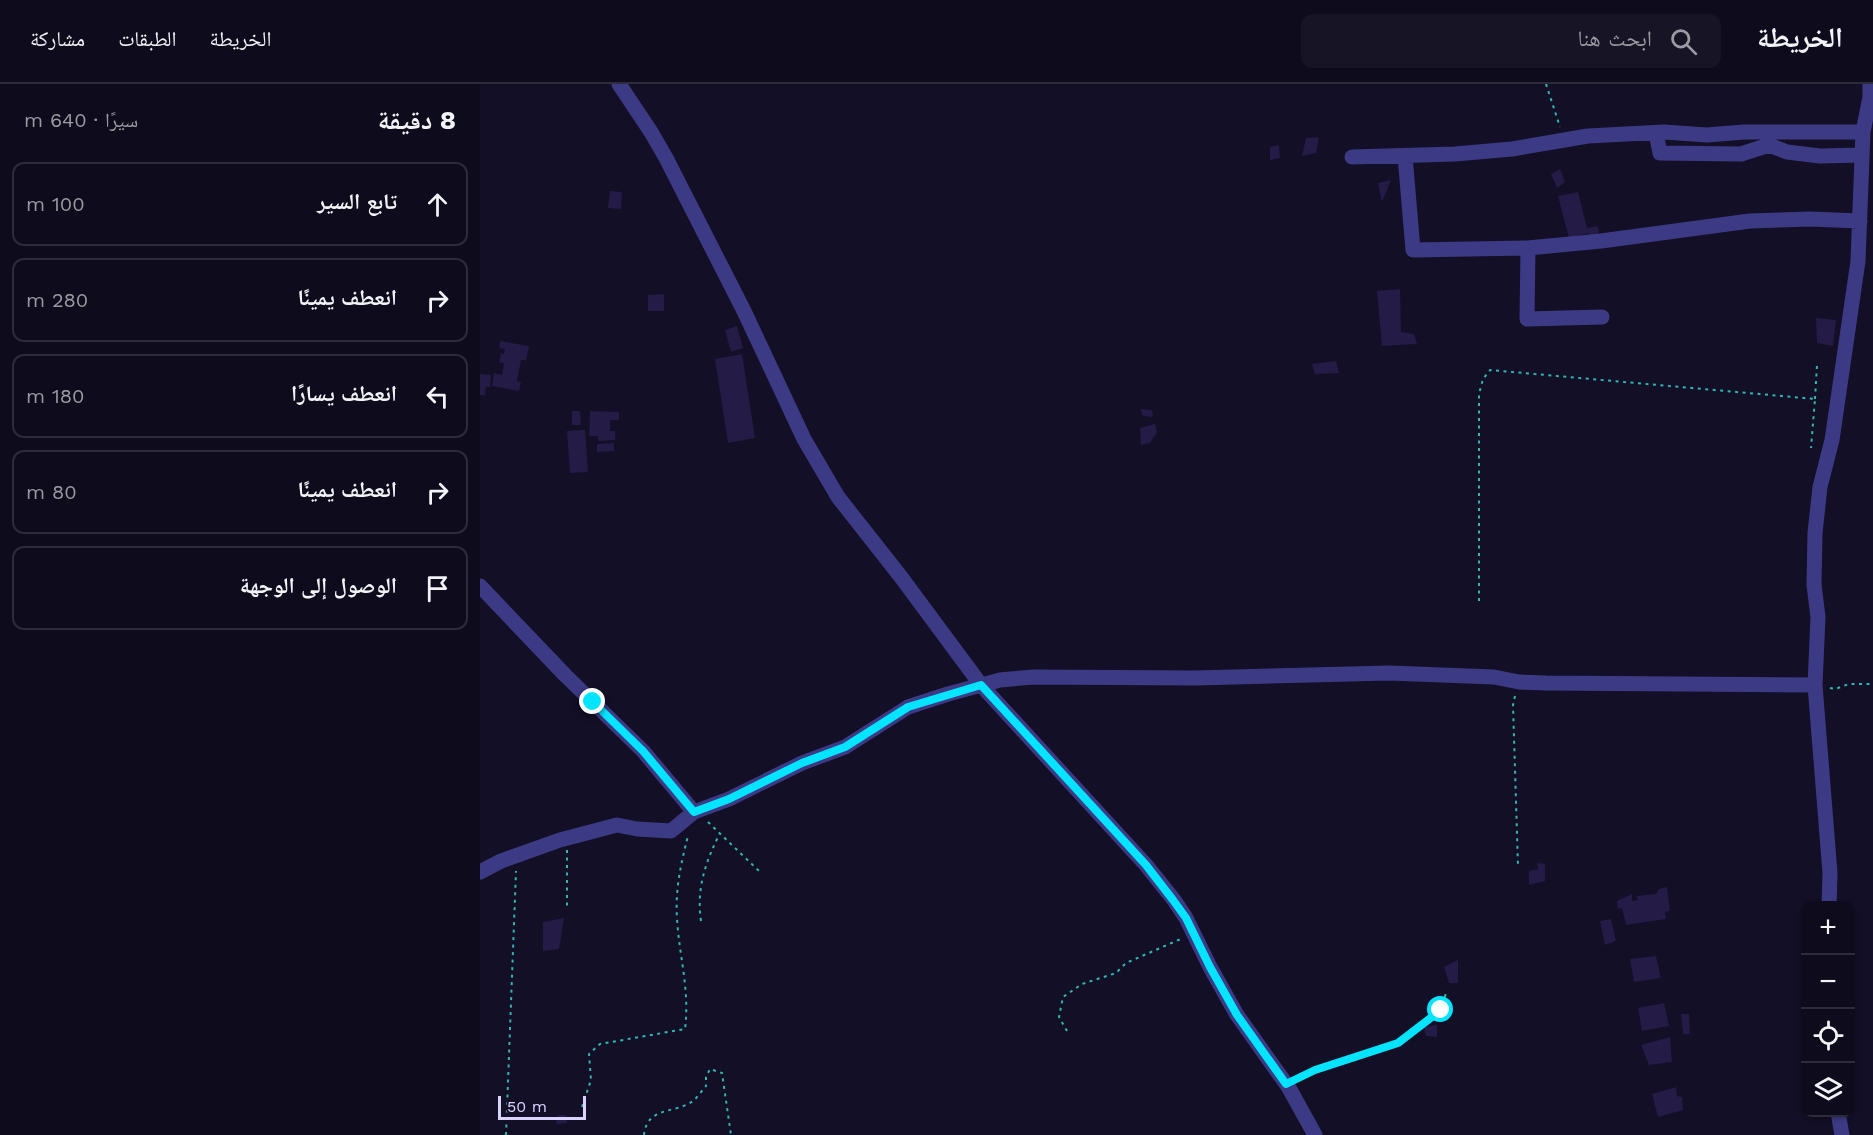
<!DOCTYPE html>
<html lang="ar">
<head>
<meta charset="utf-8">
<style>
  :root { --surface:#0e0b1c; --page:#171425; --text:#f1f3f6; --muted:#9b9ba3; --line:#2e2b3b }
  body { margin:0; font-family:"Work Sans","Noto Naskh Arabic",sans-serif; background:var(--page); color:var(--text); direction:rtl }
  .controls { position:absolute; right:18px; bottom:18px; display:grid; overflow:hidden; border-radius:12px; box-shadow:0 2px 4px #0004 }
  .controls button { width:54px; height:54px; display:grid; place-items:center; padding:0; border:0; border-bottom:2px solid var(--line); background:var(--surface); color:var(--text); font:30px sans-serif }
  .scale { position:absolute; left:18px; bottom:15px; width:88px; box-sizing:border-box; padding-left:6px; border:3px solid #d9d4ff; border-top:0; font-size:16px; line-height:21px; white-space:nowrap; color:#d9d4ff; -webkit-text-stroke:4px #130f26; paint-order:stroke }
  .stop { position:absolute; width:18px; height:18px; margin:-14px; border:4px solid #00e5ff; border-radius:50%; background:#fff }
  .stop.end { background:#00e5ff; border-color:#fff; box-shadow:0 2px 6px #0008 }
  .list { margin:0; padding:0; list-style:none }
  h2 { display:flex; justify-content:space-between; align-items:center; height:78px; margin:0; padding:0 24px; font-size:26px }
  h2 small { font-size:20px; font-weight:400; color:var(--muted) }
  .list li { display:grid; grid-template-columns:39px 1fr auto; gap:18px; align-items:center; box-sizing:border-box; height:84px; margin:0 12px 12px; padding:0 12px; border:2px solid var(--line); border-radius:12px }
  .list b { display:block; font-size:22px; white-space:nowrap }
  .list em { font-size:20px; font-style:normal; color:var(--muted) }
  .icon { flex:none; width:33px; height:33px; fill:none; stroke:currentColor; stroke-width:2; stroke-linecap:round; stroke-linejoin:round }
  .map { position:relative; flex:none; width:1393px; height:1051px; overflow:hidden; direction:ltr }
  header { display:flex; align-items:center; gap:36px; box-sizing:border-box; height:84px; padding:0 30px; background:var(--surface); border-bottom:2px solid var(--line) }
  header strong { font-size:28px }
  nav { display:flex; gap:33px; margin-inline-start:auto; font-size:21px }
  .search { width:420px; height:54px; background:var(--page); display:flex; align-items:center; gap:15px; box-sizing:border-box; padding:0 21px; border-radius:12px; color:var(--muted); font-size:22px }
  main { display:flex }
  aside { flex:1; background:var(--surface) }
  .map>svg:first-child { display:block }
  .building { fill:#241b47 }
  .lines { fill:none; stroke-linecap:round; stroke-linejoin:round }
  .path { stroke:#2fb8b0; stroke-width:2; stroke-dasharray:3 4.5; stroke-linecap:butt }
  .street { stroke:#3d3a85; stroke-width:15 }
  .route { stroke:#00e5ff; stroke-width:8 }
</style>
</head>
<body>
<header>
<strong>الخريطة</strong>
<div class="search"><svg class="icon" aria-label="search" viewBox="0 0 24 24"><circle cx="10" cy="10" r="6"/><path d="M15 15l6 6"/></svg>ابحث هنا</div>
<nav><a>الخريطة</a><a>الطبقات</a><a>مشاركة</a></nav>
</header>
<main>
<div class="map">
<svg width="1393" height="1051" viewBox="0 0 1393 1051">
  <rect width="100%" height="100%" fill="#130f26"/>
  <path class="building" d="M839 53 836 69 822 72 826 54Z
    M799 61 800 74 790 76V63Z
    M1080 85 1085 98 1077 104 1071 90Z
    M911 96 907 106 902 118 898 99Z
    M130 107 142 108 141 125 128 124Z
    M1098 108 1107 144 1118 142 1119 150 1109 152V149L1089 154 1078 112Z
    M920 205 921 248 934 250 937 260 902 262 897 207Z
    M184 210V227H168V211Z
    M1336 234 1356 236 1353 262 1337 259Z
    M257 242 263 264 251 268 245 246Z
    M20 257 49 262 46 276H41L37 297 41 298 39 307 12 302 14 289 22 291 24 279 19 278 21 269 24 270 25 265 19 264Z
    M262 270 275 354 248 359 235 275Z
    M856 277 859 289 835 290 832 280Z
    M0 290 11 291 10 303H6L5 311H0Z
    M660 325 672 326 673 333 663 332Z
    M92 327H100L101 341H92Z
    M110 327 139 328V336H130V347H135V356L118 357V352H109Z
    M675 340 677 348 670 359 661 361 660 344Z
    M105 346 108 388 90 389 87 347Z
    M134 359V367L117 368V360Z
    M1057 779 1065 780V797L1049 801V787L1058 785Z
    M1187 803 1190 827 1185 828 1186 835 1146 841 1142 824 1138 825 1137 817 1152 810V817L1158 816 1156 812 1176 810 1179 805Z
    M84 834 79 865 63 867V838Z
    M1131 835 1136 857 1125 861 1120 837Z
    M1176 872 1181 894 1154 898 1150 875Z
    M978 876V899H969L964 883Z
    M1184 919 1189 942 1162 947 1158 924Z
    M1201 930H1209L1210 950H1203Z
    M957 941V953L946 952 944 943Z
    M1190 953 1192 978 1169 981 1161 961Z
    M1196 1003 1197 1012 1202 1013 1203 1026 1178 1033 1172 1010Z
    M78 1031H86L87 1039 76 1040Z"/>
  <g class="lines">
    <path class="path" d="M1066 0 1080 43
      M1335 315 1337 281
      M999 517V310L1003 295 1010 286 1335 315 1331 364
      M1350 604 1355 605 1369 600H1393
      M1035 612 1033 621 1038 782
      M228 738 279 787
      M87 766V824
      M221 837C216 804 226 777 240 749
      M587 947 579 933 583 913 602 900 636 889 646 879 703 854
      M819 993 835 986 918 959 961 926 966 909
      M102 1023 111 996 109 970 120 960 205 945C210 906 199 872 197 834 195 806 201 779 208 752
      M26 1051 36 787
      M164 1051C167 1022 195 1030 213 1017 218 1013 222 1006 226 1002V993L230 985 242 989 251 1051"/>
    <path class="street" d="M139 0 171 48 186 74 264 227 324 355 358 413 421 493 501 601 666 781 694 816 706 834 730 883 757 931 809 1004 835 1051
      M1176 49 1180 69 1261 70 1289 61 1307 68 1340 72 1382 71
      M925 72 933 166 1048 164 1121 157 1270 137 1330 135 1380 137
      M872 73 975 70 1032 65 1108 52 1184 48 1227 51 1264 48H1383
      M1048 164 1047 235 1122 233
      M0 502 85 591 163 667 214 728
      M0 788 21 777 80 756 137 741 157 745 191 747 214 728 249 715 322 679 365 663 428 623 468 610 520 596 553 593 715 594 909 589 1014 593 1039 598 1066 599 1335 601
      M1349 822 1350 789 1335 601 1338 533 1334 501 1335 449 1340 403 1352 356 1378 177 1383 48 1390 13V0
      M1358 1028 1362 1051"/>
  </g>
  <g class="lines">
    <path class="route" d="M113 618 163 667 214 728 249 715 322 679 365 663 428 623 501 601 666 781 693 816 706 834 730 883 757 931 806 1000 835 986 918 959 961 926"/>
  </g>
</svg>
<div class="controls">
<button>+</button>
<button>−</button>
<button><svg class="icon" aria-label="locate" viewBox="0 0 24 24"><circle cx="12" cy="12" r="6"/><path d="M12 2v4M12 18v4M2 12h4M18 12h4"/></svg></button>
<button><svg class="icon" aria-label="layers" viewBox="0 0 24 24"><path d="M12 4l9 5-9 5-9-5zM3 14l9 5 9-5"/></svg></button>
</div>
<div class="scale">50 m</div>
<div class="stop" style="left:961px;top:926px"></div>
<div class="stop end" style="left:113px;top:618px"></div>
</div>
<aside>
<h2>8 دقيقة<small>سيرًا · 640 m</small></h2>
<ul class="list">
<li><svg class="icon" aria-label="ahead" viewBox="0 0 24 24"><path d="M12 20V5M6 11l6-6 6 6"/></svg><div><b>تابع السير</b></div><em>100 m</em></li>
<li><svg class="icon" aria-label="right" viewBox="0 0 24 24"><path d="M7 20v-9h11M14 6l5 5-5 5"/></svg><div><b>انعطف يمينًا</b></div><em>280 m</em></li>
<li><svg class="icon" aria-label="left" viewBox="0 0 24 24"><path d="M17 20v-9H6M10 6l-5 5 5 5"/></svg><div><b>انعطف يسارًا</b></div><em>180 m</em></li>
<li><svg class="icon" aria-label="right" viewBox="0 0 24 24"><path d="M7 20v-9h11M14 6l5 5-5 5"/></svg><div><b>انعطف يمينًا</b></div><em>80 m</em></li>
<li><svg class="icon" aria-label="arrive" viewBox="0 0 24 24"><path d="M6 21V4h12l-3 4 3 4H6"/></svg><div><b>الوصول إلى الوجهة</b></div></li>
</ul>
</aside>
</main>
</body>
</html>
